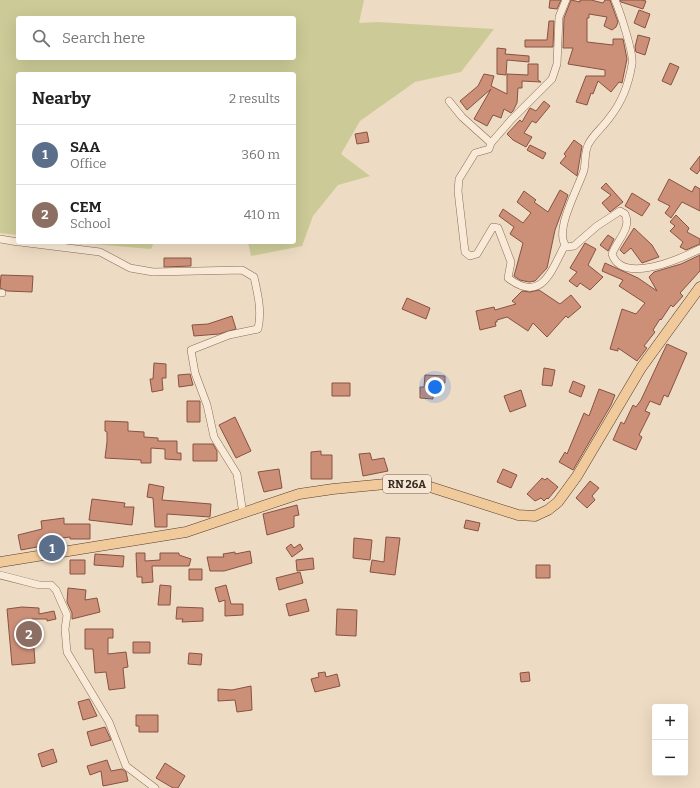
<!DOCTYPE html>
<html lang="en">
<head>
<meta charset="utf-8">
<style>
  :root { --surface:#fff; --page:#f6f6f6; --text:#222; --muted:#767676; --line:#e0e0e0; --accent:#982a3a }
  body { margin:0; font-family:Bitter,serif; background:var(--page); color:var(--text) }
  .controls { position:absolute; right:12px; bottom:12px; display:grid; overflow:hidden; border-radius:4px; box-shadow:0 4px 16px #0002 }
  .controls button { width:36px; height:36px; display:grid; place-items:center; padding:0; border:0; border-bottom:1px solid var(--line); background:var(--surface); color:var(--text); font:20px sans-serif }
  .you { position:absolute; left:435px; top:387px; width:14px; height:14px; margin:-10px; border:3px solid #fff; border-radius:50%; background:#1a73e8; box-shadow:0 0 0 6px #1a73e833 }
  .badge { display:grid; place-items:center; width:26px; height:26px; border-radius:50%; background:var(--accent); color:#fff; font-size:13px; font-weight:700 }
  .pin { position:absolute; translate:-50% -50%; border:2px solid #fff; box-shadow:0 1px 4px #0006 }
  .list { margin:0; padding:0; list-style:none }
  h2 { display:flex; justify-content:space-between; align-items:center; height:52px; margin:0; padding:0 16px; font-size:17px }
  h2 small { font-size:13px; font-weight:400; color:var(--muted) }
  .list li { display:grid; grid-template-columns:26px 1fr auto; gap:12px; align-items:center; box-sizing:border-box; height:60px; padding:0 16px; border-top:1px solid var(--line) }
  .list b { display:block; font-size:15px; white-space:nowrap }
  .list p { margin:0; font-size:13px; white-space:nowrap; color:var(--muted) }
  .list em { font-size:13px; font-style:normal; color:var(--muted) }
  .icon { flex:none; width:22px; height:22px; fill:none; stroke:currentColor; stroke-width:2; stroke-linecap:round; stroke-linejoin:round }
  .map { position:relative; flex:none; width:700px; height:788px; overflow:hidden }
  .search { position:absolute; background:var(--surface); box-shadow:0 4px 16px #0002; left:16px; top:16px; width:280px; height:44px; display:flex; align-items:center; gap:10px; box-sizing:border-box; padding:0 14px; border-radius:4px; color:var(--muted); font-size:15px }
  .panel { position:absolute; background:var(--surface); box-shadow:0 4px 16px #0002; left:16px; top:72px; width:280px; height:172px; border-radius:4px }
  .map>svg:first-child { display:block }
  .green { fill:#cccb97; fill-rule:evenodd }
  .building { fill:#cc9079; stroke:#885240 }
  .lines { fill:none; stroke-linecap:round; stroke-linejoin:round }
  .minor-casing { stroke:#886c5a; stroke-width:8 }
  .primary-casing { stroke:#563b2e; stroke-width:11 }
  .minor { stroke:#f9ead7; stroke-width:7 }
  .primary { stroke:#f1ca9b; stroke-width:10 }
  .labels { text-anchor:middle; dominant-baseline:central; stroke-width:4; stroke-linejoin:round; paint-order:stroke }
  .shield { fill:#f5e7d3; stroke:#716154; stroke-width:1 }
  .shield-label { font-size:11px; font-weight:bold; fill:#38271e }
</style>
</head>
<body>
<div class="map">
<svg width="700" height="788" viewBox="0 0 700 788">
  <rect width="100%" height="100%" fill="#eedbc3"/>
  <path class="green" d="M0 0H364L359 23 378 22 494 29 461 72 415 82 360 121 341 154 370 176 338 185 313 216 302 246 251 256 248 242H294V74H18V235L0 233ZM18 18H294V58H18Z
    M70 242H154L151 249Z"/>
  <path class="building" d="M550 0H561L557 9 549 8Z
    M571 0 580 2V0H591L603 3 605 0H610L618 22 616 27 612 30 604 26 607 17 589 14V18H587V42L613 45V39H623L627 59 622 83 619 82 611 92 598 81 593 94 591 93 587 105 576 102 586 76H605V70L568 64 573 48H563L564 18Z
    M620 0H642L646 1 643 9 621 2Z
    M639 10 650 14 645 28 634 23Z
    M549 21H554L553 47H525V40H547Z
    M638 35 650 38 645 55 636 52 635 47Z
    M497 48 506 49 505 54 529 56V62L507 60 506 75 497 74Z
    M670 63 679 67 671 85 662 81Z
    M528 64H538V80L541 82 522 81V88H518L517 103 513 111 511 113 504 109 501 118 493 115 487 126 474 119 491 89 467 110 460 101 478 86 484 74 494 76 491 86 507 94V74L528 75Z
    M544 101 550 106 536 123 532 121 524 133 532 137 526 147 513 140 507 134 520 120 522 122 530 108 536 111Z
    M367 132 369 142 357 144 355 134Z
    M574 140 582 146 577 176 560 163 566 156 564 154Z
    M530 145 546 153 543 159 527 150Z
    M700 156V170L697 174 690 169Z
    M669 179 692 192 695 186 700 189V211L682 202 671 218 665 213 670 206 658 200Z
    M606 183 623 202 610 212 602 203 611 195 601 188Z
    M560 190 568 195 555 230 547 268 535 281 529 282 520 280 514 276 523 243 510 234 514 227 499 216 503 209 523 223 531 213 517 202 524 191 536 200 534 202 548 212Z
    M632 193 650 204 642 216 625 206Z
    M676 215 689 228 687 232 700 239V244L686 250 680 247 683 242 670 231 675 226 670 222Z
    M634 228 652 245 659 257 642 263 631 248 624 254 620 250Z
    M608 235 614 239 608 251 600 245Z
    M585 243 596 249 588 265 603 277 590 290 580 283 577 287 569 281 577 272 570 268Z
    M700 255V271L680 293 683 296 673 307 671 305 661 320 660 319 653 330 655 332 644 346 647 348 637 361 618 348V351L610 349 622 309 636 314 645 303 619 286 623 280 602 271 605 263 638 278 657 291 649 277 654 272 681 264Z
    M164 258H191V266L164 267Z
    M1 275 33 276 32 292 7 291 0 288Z
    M539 290 560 304 571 295 581 307 568 318 566 316 564 318 547 337 533 323 528 331 507 317 497 320V322H495L496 326 480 330 476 311 494 307 495 310 516 304 512 301 522 291 530 292Z
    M407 298 430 308 426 319 402 309Z
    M232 316 236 329 219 334 194 336 192 325 208 324Z
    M667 344 687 353 668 397 664 395 660 405 650 401 645 411 650 413 639 435 642 437 636 450 613 440 621 422 624 424 633 405 636 407 641 400Z
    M154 363 166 364V378H162L163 390 152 392 150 379H153Z
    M544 368 555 370 552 386 542 385Z
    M190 374 193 385 179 387 178 375Z
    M425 375 445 376V383H433V399L420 398V387H424Z
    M573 381 585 386 581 397 569 392Z
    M332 383H350V396H332Z
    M599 389 615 395 611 405 573 470 559 462 565 452 567 454 584 413 589 416Z
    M521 390 526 406 510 412 504 396Z
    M187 401H200V422H187Z
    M235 417 251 451 236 458 219 425Z
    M105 421 128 422V431L144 432V437L158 438V441H177V453H181V460L165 459V449L151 448V463H141V460L105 458 107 442V432L105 431Z
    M193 444H213L217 451V461H193Z
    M321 451V455H332V479H311V452Z
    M370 453 372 460 384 458 388 471 363 476 359 454Z
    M279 469 282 488 264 492 258 472Z
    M503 469 517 475 511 488 497 482Z
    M542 478 545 480 547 478 558 487 548 499 547 498 544 501 541 498 535 501 527 494Z
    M590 481 599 488 592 496 595 500 587 508 576 498Z
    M149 484 164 487 162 500 211 504 210 517 167 514V527H155L153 498 147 497Z
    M92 499 125 503 124 507H134L132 525 89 520Z
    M297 505 299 515 294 516V527L267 535 263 514Z
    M64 518V524H90V539H70V537L41 541 42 546 21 550 18 535 42 529 41 521Z
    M466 520 480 523 478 531 464 528Z
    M386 537 400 538 395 575 370 572 372 560 384 562Z
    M354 538 372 540 370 560 353 558Z
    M291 544 294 548 300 544 303 549 292 557 286 548Z
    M250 551 252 563 224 571H210L207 557H224L223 554 235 552V554Z
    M136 553H145V561L160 560V553H179V555L191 559 189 566H152L153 582 142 583V577H137Z
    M95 554 124 556 123 567 94 565Z
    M313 558 314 569 297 571 296 560Z
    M70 560H85V574H70Z
    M536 565H550V578H536Z
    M189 569H202V580H189Z
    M300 572 303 583 279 590 276 578Z
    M160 585 171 586 170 605H158Z
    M226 585 231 604H243V615L225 616V600L219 602 215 588Z
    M68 588 86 590 85 600 97 598 100 612 72 619V613L67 602Z
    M306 599 309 611 289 616 286 604Z
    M22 607 39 608V614L54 611 56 619 47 621V619H32L35 663 12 665 7 609Z
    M177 607 203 608V621L182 622 183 619H176Z
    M337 609 357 610 356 636 336 635Z
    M85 629H113V638H108V654L126 652 128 667 123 668 125 688 109 690 106 672 95 673 93 649H85Z
    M133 642H150V653H133Z
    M189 653 202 654 201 665 188 664Z
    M325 672 326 677 337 674 340 686 315 692 311 679 319 677 318 673Z
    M529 672 530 681 521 682 520 673Z
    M251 686 252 710 237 712 235 700 218 701V689L232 690Z
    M89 699 97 716 83 720 78 702Z
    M136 715H158V732H139V726H136Z
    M105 727 111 740 91 746 87 732Z
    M53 749 57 762 42 767 38 754Z
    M107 760 111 771 122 769 126 772 128 781 103 786 101 771 90 775 87 766Z
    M165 763 185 776 178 788H173L156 778Z"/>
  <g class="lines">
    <defs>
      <path id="minor" d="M615 0C620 12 634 54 632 64 629 83 622 102 610 117 604 126 594 134 589 143 584 151 586 161 584 170 579 187 552 233 567 247L574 246 597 226 620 211 625 214C632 228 617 240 612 254 622 285 680 259 700 249
        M449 101 462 117 491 143
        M0 239 18 242
        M20 242 100 252 130 268 153 272 242 270 254 277C258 295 262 311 258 329L229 335 191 350 195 373 207 405 214 437 237 474 243 514
        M565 245C551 271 542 304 508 278L511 262 498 228 493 227 477 254 470 256 465 252 458 191 459 179 475 153 489 149 491 143 511 120 552 79 557 64 559 17 566 0
        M0 293H2
        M0 575 39 585H51L56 590 67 615 65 629 67 652 109 722 126 766 155 788"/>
      <path id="primary" d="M0 562 186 532 299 494 333 489 396 483 424 485 518 515 535 516 548 510 558 502 577 476 641 368 700 287"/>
    </defs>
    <use href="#minor" class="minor-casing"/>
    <use href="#primary" class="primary-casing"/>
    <use href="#minor" class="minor"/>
    <use href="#primary" class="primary"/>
  </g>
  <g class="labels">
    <rect class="shield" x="383" y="475" width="48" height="18" rx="3"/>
    <g class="shield-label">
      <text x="407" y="484">RN 26A</text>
    </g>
  </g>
</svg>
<div class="controls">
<button>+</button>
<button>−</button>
</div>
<div class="you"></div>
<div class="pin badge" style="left:52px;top:548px;background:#5c6f8a">1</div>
<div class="pin badge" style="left:29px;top:634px;background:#8d6e63">2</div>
<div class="search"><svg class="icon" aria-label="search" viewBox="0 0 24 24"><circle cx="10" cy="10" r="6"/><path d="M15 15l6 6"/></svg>Search here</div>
<section class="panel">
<h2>Nearby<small>2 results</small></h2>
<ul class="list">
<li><span class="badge" style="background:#5c6f8a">1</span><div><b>SAA</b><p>Office</p></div><em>360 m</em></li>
<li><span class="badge" style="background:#8d6e63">2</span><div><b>CEM</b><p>School</p></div><em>410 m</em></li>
</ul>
</section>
</div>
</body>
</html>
